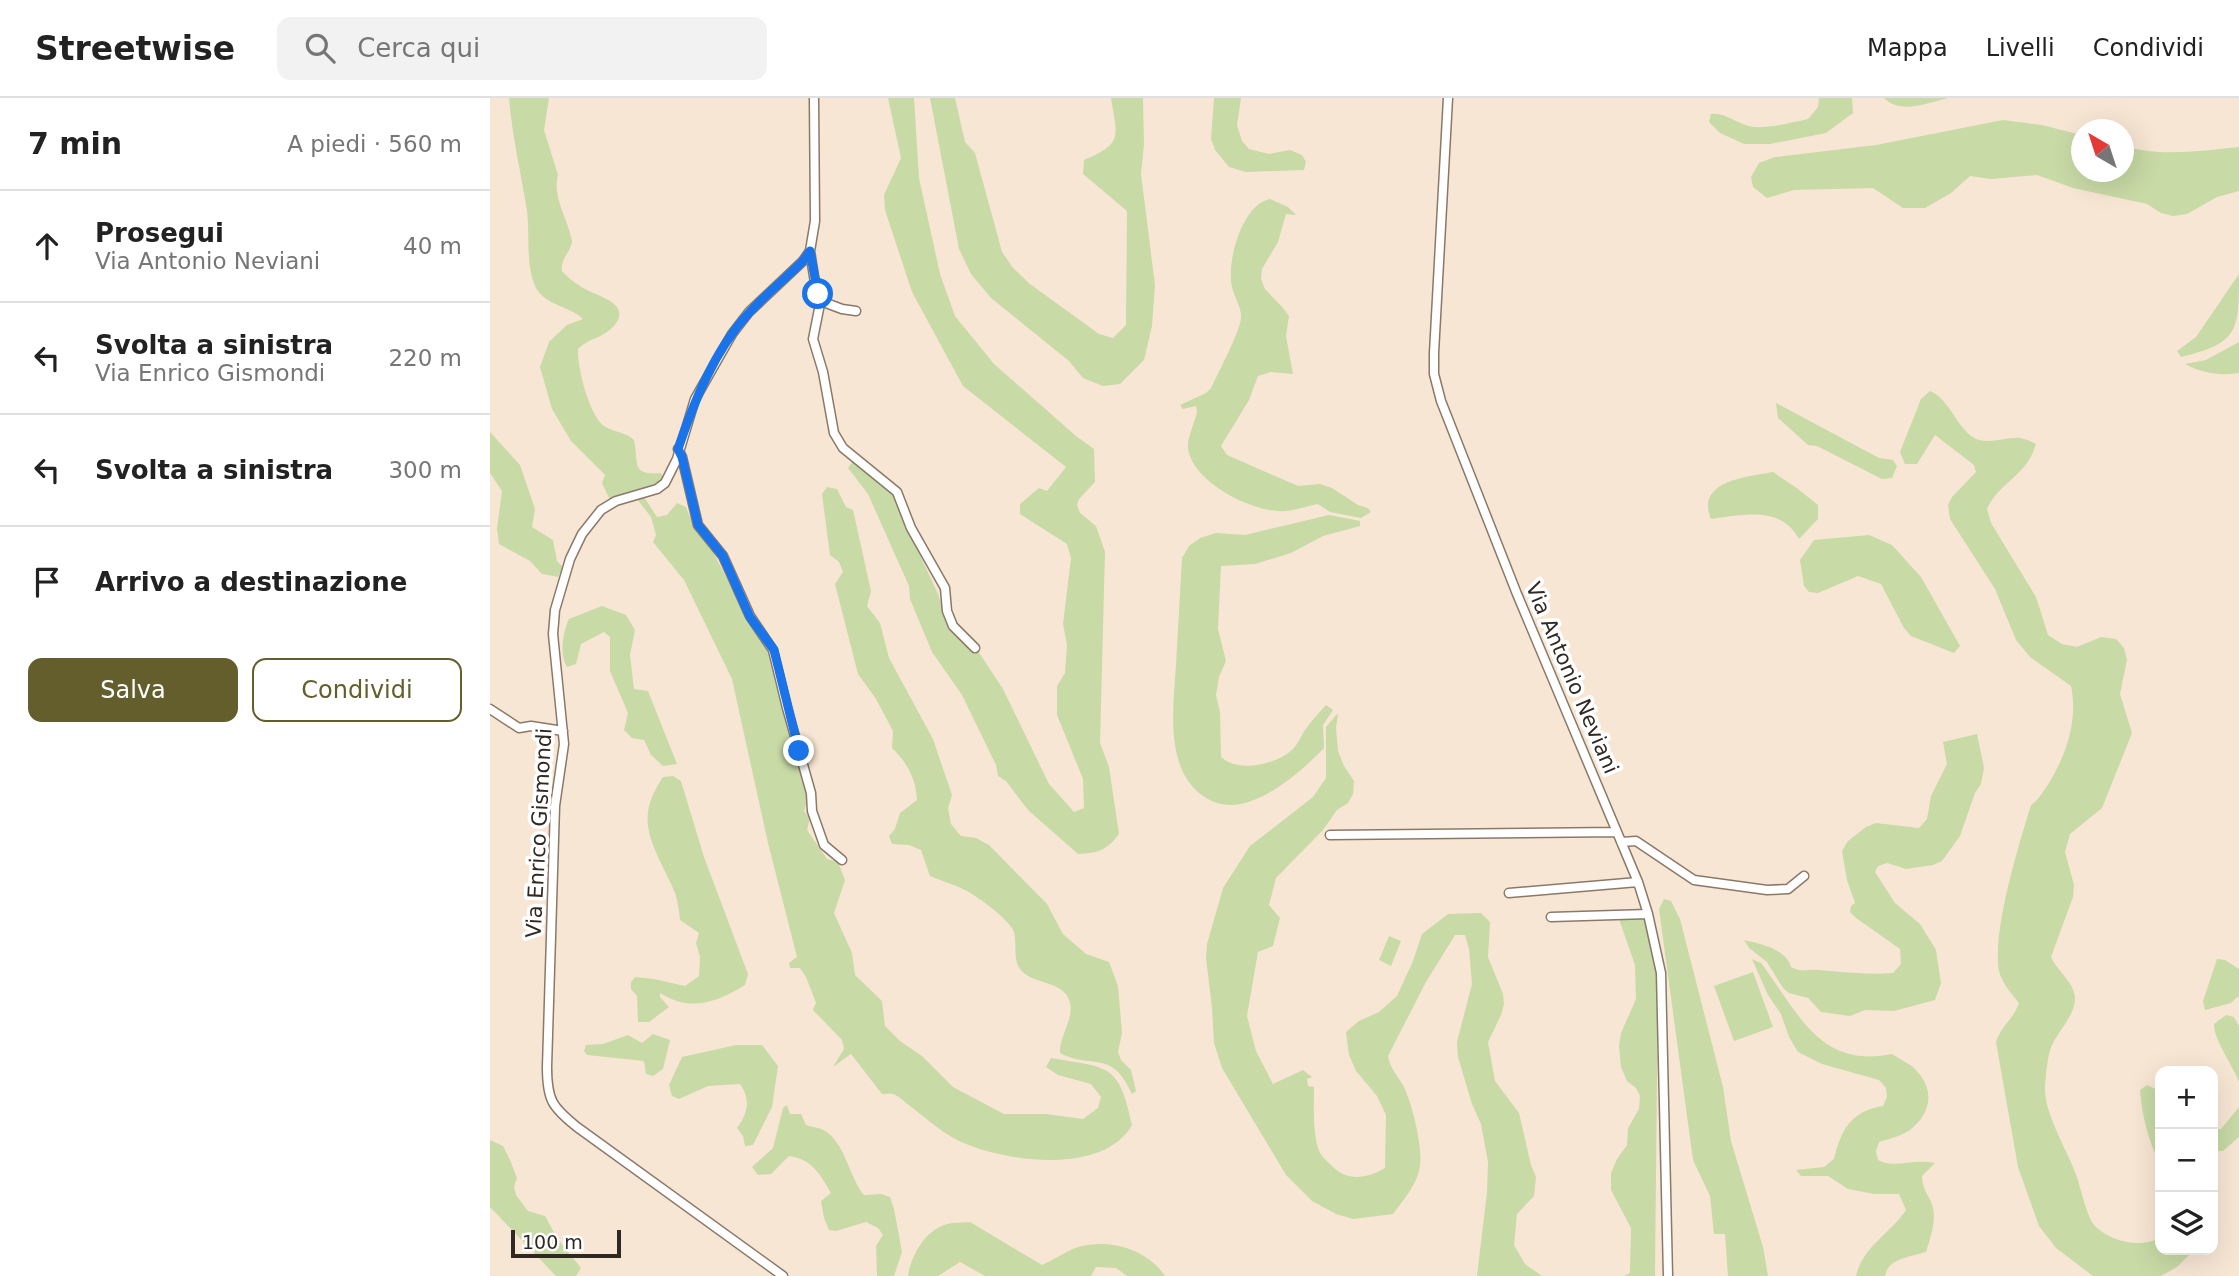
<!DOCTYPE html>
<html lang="it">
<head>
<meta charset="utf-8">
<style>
  :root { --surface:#fff; --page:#f2f2f2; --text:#222; --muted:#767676; --line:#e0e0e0; --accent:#635e2b }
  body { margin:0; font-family:"DejaVu Sans",sans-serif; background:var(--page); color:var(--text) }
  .controls { position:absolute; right:21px; bottom:21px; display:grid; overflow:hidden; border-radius:14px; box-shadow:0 7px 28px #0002 }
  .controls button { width:63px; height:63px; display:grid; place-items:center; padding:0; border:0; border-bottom:2px solid var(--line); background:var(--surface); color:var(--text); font:35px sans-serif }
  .compass { position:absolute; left:1581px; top:21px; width:63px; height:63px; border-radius:50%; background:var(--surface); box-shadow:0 7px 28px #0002; rotate:321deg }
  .scale { position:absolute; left:21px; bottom:18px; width:110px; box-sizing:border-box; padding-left:7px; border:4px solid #302923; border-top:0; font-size:19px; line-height:24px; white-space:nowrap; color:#302923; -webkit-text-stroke:5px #fff; paint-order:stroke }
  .stop { position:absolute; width:21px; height:21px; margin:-16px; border:5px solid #1a73e8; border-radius:50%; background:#fff }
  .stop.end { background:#1a73e8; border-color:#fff; box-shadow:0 2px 7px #0008 }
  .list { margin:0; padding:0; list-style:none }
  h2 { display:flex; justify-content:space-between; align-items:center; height:91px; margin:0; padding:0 28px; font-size:30px }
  h2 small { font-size:23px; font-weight:400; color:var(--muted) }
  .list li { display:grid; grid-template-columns:46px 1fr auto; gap:21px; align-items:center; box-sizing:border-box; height:112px; padding:0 28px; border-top:2px solid var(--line) }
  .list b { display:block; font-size:26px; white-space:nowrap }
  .list p { margin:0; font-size:23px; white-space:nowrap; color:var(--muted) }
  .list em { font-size:23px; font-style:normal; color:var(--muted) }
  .actions { display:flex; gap:14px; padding:21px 28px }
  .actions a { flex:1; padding:16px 0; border:2px solid var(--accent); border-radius:14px; text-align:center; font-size:24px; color:var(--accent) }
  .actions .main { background:var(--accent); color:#fff }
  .icon { flex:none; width:38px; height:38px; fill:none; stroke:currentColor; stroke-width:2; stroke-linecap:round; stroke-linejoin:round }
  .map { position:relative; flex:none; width:1749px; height:1178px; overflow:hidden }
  header { display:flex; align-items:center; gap:42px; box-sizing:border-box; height:98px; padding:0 35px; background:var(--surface); border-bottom:2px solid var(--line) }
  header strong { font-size:33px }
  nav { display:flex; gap:38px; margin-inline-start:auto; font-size:24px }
  .search { width:490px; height:63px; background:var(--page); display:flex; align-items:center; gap:18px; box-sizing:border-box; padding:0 24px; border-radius:14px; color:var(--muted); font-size:26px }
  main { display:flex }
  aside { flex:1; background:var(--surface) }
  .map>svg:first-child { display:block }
  .green { fill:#c8daa6 }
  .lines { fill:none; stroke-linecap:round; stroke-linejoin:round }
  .minor-casing { stroke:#8a7969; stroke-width:11 }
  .minor { stroke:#fff; stroke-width:8 }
  .route { stroke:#1a73e8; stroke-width:9 }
  .labels { text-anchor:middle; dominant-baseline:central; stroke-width:7; stroke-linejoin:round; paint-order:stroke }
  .street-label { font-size:21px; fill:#302923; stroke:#fff }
</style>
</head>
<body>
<header>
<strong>Streetwise</strong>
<div class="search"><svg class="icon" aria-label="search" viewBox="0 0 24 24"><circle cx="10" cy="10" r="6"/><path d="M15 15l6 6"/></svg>Cerca qui</div>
<nav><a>Mappa</a><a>Livelli</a><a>Condividi</a></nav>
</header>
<main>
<aside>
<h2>7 min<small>A piedi · 560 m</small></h2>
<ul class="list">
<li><svg class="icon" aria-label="ahead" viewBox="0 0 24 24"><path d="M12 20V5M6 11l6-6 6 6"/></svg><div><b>Prosegui</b><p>Via Antonio Neviani</p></div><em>40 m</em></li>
<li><svg class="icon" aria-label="left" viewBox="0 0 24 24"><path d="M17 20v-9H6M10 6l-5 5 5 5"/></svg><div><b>Svolta a sinistra</b><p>Via Enrico Gismondi</p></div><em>220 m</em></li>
<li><svg class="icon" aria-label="left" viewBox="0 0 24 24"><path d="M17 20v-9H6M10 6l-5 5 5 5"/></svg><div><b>Svolta a sinistra</b></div><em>300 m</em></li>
<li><svg class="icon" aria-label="arrive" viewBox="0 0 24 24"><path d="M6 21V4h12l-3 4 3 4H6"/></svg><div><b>Arrivo a destinazione</b></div></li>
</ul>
<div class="actions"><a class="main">Salva</a><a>Condividi</a></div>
</aside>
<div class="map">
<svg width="1749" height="1178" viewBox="0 0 1749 1178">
  <rect width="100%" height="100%" fill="#f8e6d4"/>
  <path class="green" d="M19 0H59L54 32 68 77C62 100 78 121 82 143 81 155 70 160 72 173 79 181 89 188 99 193 114 200 143 208 122 230 112 240 97 241 88 251 87 269 99 317 114 328 123 334 136 334 144 342 149 364 140 378 171 375L173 379C168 389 133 396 120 402L112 385 115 377 81 343 62 311 50 269 59 244 77 227 93 221C80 208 60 209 48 193 35 175 40 134 37 113 31 75 22 38 19 0Z
    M398 0H424L429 80 450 176 465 218 504 266 586 338 604 351 605 384 589 401 587 407 590 415 606 428 615 454 610 645 619 669 629 736C616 753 608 755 588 756L538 712 516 683 508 678 506 667 472 597 442 554 420 501 419 488 378 396 358 370 363 363 401 392 410 407 416 427 448 496 456 521 480 541 513 591 559 686 584 714 594 710 593 681 567 617V588L575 575 577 547 573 526 581 460 577 446 530 416V406L549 390 557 393 576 369 473 288 422 194 395 112 394 97 411 60Z
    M440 0H465L475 44 485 55 512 154 523 170 540 186 609 236 623 240 636 227 637 113 593 76 594 62C634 45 627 39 621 0H653L654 46 651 76 665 187 662 228 654 262 630 286 613 288 593 280 579 263 501 200 481 176 469 151Z
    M724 0H751L747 27 752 43 759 51 779 56 800 52 812 57 816 64 814 72 756 74 739 69 725 52 721 41Z
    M1329 0H1362L1363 15 1336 35 1280 46H1254L1230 35 1219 24 1221 16C1236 14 1248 27 1263 29 1281 30 1300 25 1318 21L1328 9Z
    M1394 0H1458C1437 5 1411 17 1394 0Z
    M1513 22 1552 27 1591 37V74H1633L1634 48C1671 59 1710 53 1749 49V93L1727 99 1697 116 1683 118 1671 115 1657 106 1583 90 1547 77 1501 81 1480 78 1461 95 1435 110H1413L1383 90 1304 92 1277 100 1263 89 1261 79 1269 65 1285 59 1386 47Z
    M780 101 798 109 806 117 796 116 788 144 772 171 771 181 775 191 793 210 799 218 796 238 803 276 781 274 768 278 759 302 731 348 737 357 808 388 830 386 842 390 868 407 878 410 881 414 871 420 840 414 828 406C818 408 807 412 796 413 765 416 702 385 698 350 697 340 705 324 707 314L706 308 693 311 690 307 716 295 721 290C728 275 750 234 751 220 752 210 744 199 742 189 736 165 752 106 780 101Z
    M1749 176C1749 233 1749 245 1691 259L1687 253 1706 239Z
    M1749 244V275C1731 278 1711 275 1695 266L1716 262Z
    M1440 293C1458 300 1465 325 1481 338 1495 348 1510 340 1525 340 1532 339 1540 343 1546 346 1535 381 1510 382 1497 411L1501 425 1546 499 1558 537 1572 546 1587 549 1611 539 1626 541 1634 550 1637 562 1630 596 1642 635 1612 710 1580 736 1575 754 1584 787 1583 799 1561 859C1567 873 1584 884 1585 899 1586 916 1569 932 1562 947 1557 958 1556 977 1555 989 1554 1015 1576 1050 1585 1074 1591 1088 1596 1120 1606 1129 1622 1144 1650 1150 1670 1140V1152H1704L1687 1169 1671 1178H1603L1566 1150 1549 1128 1528 1069 1506 944C1511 928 1523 922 1529 905 1521 895 1512 885 1509 873 1502 833 1529 746 1541 707 1549 702 1554 692 1559 685 1577 655 1588 622 1581 588L1540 559 1526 542 1505 491 1460 421 1458 407 1462 399 1486 374 1484 367 1445 337 1427 366H1415L1410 354 1431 301Z
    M1286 305 1389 360 1403 362 1407 368 1402 380 1392 381 1327 348 1318 347 1288 320Z
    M0 334 30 367 45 411 42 429 63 442 67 463 73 469 68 479 52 476 40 463 9 446 7 431 12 393 0 375Z
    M1283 374 1308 391 1328 407V421L1309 441C1291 407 1252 417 1221 421 1205 383 1256 379 1283 374Z
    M337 389 347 391 356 409 363 412 381 493 377 508 390 525 399 560 443 641 462 697 458 710 461 726 471 738 486 740 499 747 557 806 573 836 596 856 619 864 628 888 632 935 628 954 631 962 641 972 646 993 642 996C622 950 601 972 570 955 569 938 586 918 579 902 572 882 542 887 530 871 523 862 527 845 524 834 520 822 487 798 475 792 464 786 451 783 440 778L431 752 419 747 402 746 399 738 405 731 410 715 427 702C426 681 417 664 402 650L403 633 386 601 368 576 345 486 353 474 349 464 340 457 332 396Z
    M154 399 167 419 177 417 187 405 196 409 204 429 222 452 254 514 281 555 284 580 318 700 314 713 320 720 317 732 337 761 348 764 355 782 344 815 362 855 365 877 392 903 395 928 410 943 432 958 463 989 514 1016H556L593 1021 608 1010 611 999 601 986 568 977 556 969 561 960C619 970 629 965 642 1027 613 1078 514 1064 469 1043 449 1033 434 1018 416 1005 413 1002 407 997 403 996 400 995 396 996 392 996L361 956 343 969 354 951 352 942 323 912 326 905 316 879 310 870H300L299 865 307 859 278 745 242 581 194 482 163 444 166 437 161 419 147 401Z
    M839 417 870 423V428L833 438 801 455 765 466 731 468 728 531 736 563 729 579 726 597 730 614 731 659C748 675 786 667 803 651 808 646 811 638 815 632 821 623 829 615 836 607L843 612 833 627 834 650C811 674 766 714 731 706 711 701 697 686 690 667 679 636 684 599 686 567 688 531 690 496 692 460L699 448 710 440 726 435 755 437Z
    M1379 437 1402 447 1431 479 1470 548 1464 555 1421 538 1414 530 1391 486 1368 478 1328 495 1319 494 1314 488 1310 462 1324 442Z
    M112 508 136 517 145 532 140 557 144 591 158 593 187 666 173 668 161 657 154 642 142 640 134 632 138 615 120 573V539L114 534 91 546 86 566 77 569C69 556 73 534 79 521Z
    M848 615 846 630 848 653 854 668 864 683 863 696 858 705 847 712 833 732 786 780 779 807 790 820 783 848 768 854 757 918 766 953 783 986 813 972 822 979 817 981 818 988 824 989C824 1008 822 1037 830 1055 832 1059 837 1063 841 1067 857 1084 876 1081 895 1070L896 1017 887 998 866 973 859 957 856 934 869 923 889 914 907 898 923 863 932 836 958 816 991 815 1000 824 998 859 1013 896 1014 906 1011 917 998 944 1005 983 1029 1015 1041 1067 1046 1079 1044 1098 1027 1116 1024 1147 1035 1166 1052 1178H987L997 1094 998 1064 991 1026 982 1006 968 959 967 944 982 886 979 851 975 837H965L936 884 898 958C900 970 907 977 913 987 922 1005 933 1049 930 1068 927 1087 914 1101 903 1116L863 1121 846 1116 822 1103 796 1077 732 970 724 945 722 910 716 860 717 846 733 790 760 748 823 699 836 680V629Z
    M1487 636 1494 670 1491 686 1485 695 1470 738 1452 763 1443 767 1416 771 1397 765 1388 768 1385 774 1405 805 1430 826 1446 852 1451 885 1445 902 1404 913 1375 912 1360 918 1331 914 1318 900 1299 895 1293 890 1277 864 1259 850 1254 842C1271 846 1296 851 1301 869 1313 875 1316 871 1328 872 1354 874 1378 877 1403 875L1411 866 1410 851 1366 820 1360 814 1361 808 1365 805 1357 782 1352 753 1358 743 1376 729 1386 725 1429 730 1437 721 1441 698 1457 666 1453 644Z
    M183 678 191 683 214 759 258 876 255 887C226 905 199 914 170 895V899L179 909 159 924H148L147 898 141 891V884L145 879 164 881 195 888 209 878 210 859 206 845 209 835 190 822C189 813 188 804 185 795 176 771 154 741 158 714 160 700 166 690 173 679Z
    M1174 801 1181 803 1190 821 1233 989 1241 1043 1273 1149 1278 1178H1238L1235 1136H1224L1220 1098 1203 1062 1169 811Z
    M1153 817 1158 822 1168 875 1165 1178H1134L1140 1175 1141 1130 1121 1092V1075L1127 1061 1137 1047 1138 1030 1149 1011 1150 998 1146 990 1137 983 1131 969 1129 948 1131 935 1146 901 1145 867 1130 824 1131 819Z
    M899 838 911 843 901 868 889 862Z
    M1262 861 1271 865C1308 914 1329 971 1402 956 1409 961 1419 965 1425 971 1445 991 1442 1015 1420 1032 1411 1038 1399 1041 1389 1044L1386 1053 1388 1062C1404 1071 1424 1060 1445 1065L1432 1078C1433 1095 1440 1097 1443 1110 1446 1124 1440 1141 1436 1154 1421 1159 1398 1160 1395 1178H1366C1373 1148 1400 1136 1416 1112L1409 1096H1384L1358 1091 1338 1078H1311L1306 1072 1334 1069 1344 1061C1351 1032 1361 1013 1393 1008L1397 999 1396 990 1389 982 1332 966 1308 954 1299 939 1291 916 1278 897Z
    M1727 861 1735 862 1749 871V900L1747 899 1741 905 1715 912 1713 903Z
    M1263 874 1283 929 1244 943 1224 888Z
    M1736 917 1744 919 1749 928V984C1743 968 1723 940 1724 926Z
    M163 936 180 942 173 971 163 978 156 976 154 963 97 957 94 953 96 947 113 946 138 937 152 945Z
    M246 947H272L288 968 282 1009 263 1047 255 1048 253 1038 247 1030C258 1015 261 1002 250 986L218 988 189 1001 182 998 179 987 192 959Z
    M1657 987 1670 993V1066C1658 1042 1652 1018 1650 992Z
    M297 1007 300 1016H311L316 1027C322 1029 332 1030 337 1034 357 1050 359 1079 374 1097L391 1096 400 1099 404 1111 412 1154 404 1178H387L386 1148 393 1137 388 1130 376 1124 346 1133 339 1132 334 1120 331 1103 341 1095C330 1076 322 1061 299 1058L281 1076 268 1077 262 1069 283 1050 293 1010Z
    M1749 1009V1039L1733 1053H1723V1031H1731Z
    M0 1042 13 1048 20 1062 27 1080 24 1089 26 1097 38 1113 55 1118 67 1140 91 1170 86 1178H66L0 1109Z
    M480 1124 552 1167C565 1162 578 1151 592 1148 622 1141 658 1152 675 1178H637L626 1170 606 1169 601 1178H495L470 1164 448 1178H418C421 1158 435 1132 457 1126 464 1124 473 1125 480 1124Z"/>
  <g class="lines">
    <defs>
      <path id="minor" d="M324 0 325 123 320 153 326 191 336 205 352 211 366 213
        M958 0 944 255V276L951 303 1027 496 1148 784 1158 816 1171 875 1178 1178
        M331 201 323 241 333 274 344 335 353 350 407 394 421 430 455 490 457 513 463 528 485 550
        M188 351 192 359 208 427 233 458 260 518 283 552 297 610 321 695 322 713 334 747 352 762
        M0 611 29 630 41 628 73 633
        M840 737 1127 734
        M1131 744 1146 743 1204 782 1277 792 1298 791 1314 778
        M1019 795 1148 784
        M1061 819 1158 816
        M293 1178 87 1029C62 1009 57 1002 57 969L65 708 74 646 63 536 65 512 80 461 92 436 111 412 126 403 167 391 175 385 187 361 205 301 242 236 259 214 313 163 320 153"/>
    </defs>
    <use href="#minor" class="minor-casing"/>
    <use href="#minor" class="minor"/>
  </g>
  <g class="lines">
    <path class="route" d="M309 653 284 552 260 519 233 458 208 427 192 359 188 351C204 304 224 253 258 216 275 197 295 181 313 163L320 153 328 196"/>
  </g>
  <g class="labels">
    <g class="street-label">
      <text transform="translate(1082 580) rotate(67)">Via Antonio Neviani</text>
      <text transform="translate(49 735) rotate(-87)">Via Enrico Gismondi</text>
    </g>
  </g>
</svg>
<div class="controls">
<button>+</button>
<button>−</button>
<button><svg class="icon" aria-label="layers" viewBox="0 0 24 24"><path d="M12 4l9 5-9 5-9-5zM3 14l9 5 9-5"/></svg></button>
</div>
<svg class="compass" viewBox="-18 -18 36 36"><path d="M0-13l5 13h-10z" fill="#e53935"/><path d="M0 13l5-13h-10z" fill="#767676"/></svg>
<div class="scale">100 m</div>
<div class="stop" style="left:328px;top:196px"></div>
<div class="stop end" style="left:309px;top:653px"></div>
</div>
</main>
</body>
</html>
